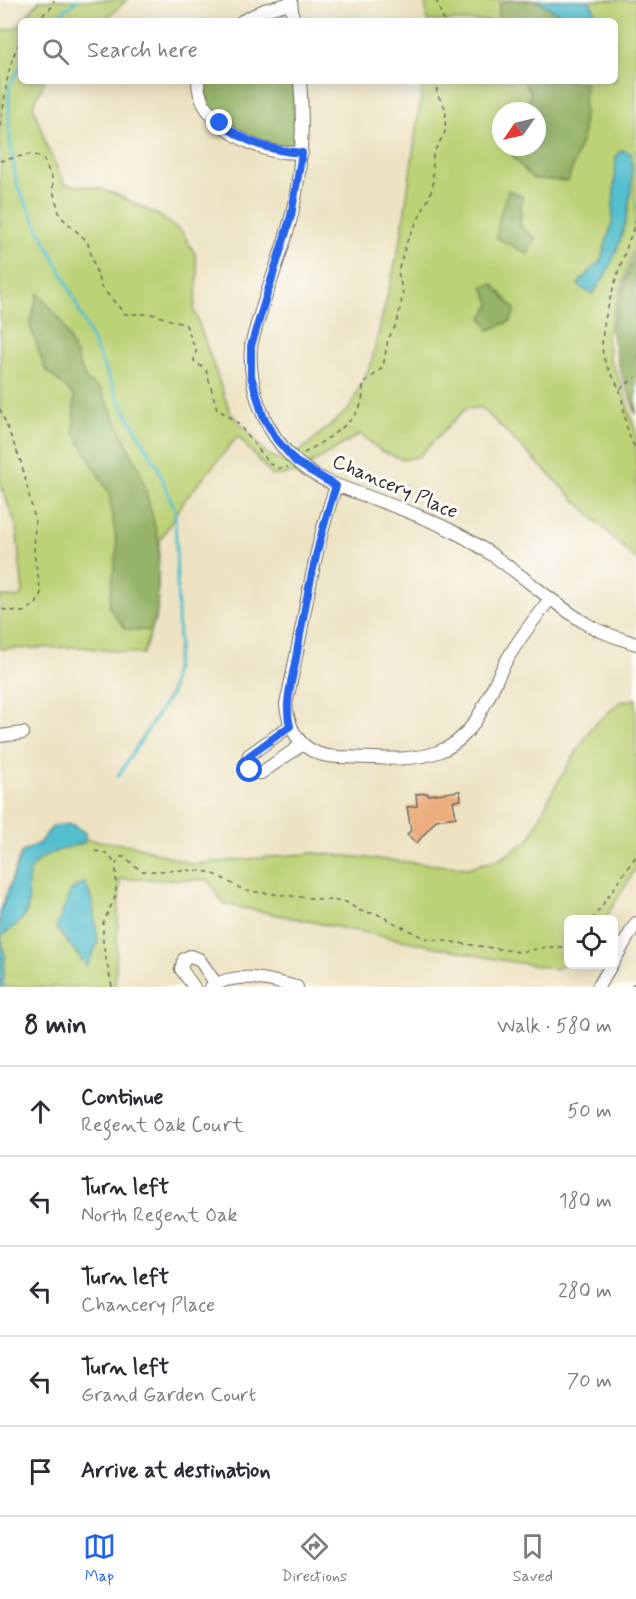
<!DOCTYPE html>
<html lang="en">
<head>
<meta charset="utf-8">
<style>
  :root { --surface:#fff; --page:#f2f2f3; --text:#2b2b33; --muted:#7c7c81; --line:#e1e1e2; --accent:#2563eb }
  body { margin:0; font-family:Mynerve,sans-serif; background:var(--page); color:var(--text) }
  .controls { position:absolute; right:18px; bottom:18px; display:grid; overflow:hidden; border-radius:9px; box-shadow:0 3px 15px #0003 }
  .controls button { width:54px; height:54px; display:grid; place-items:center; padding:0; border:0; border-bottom:2px solid var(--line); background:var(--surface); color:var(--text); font:30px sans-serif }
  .compass { position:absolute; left:492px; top:102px; width:54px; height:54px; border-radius:50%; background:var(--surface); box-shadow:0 3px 15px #0003; rotate:236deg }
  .stop { position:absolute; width:18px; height:18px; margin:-14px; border:4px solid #2563eb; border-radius:50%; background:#fff }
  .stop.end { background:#2563eb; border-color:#fff; box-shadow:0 2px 6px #0008 }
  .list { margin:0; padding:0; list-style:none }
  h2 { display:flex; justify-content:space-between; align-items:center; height:78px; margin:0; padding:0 24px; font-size:26px }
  h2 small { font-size:20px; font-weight:400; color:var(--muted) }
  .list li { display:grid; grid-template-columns:39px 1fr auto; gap:18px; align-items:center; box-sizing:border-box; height:90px; padding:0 24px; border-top:2px solid var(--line) }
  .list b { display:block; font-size:22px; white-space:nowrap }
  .list p { margin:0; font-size:20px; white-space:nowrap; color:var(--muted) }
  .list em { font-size:20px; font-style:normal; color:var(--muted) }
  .icon { flex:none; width:33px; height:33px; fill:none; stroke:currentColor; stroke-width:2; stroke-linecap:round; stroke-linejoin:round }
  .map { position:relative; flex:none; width:636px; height:987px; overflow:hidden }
  .search { position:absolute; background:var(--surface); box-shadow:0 3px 15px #0003; left:18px; right:18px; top:18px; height:66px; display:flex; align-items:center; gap:15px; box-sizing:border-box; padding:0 21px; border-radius:9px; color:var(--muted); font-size:22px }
  .sheet { height:528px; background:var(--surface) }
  nav { display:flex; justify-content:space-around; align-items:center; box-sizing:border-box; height:84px; border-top:2px solid var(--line); background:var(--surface); font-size:16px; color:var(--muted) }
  nav a { display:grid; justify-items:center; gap:3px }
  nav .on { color:var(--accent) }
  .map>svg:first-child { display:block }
  .green { fill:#bcd276; stroke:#747e50; stroke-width:1.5; fill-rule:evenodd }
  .forest { fill:#95b467; stroke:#607049; stroke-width:1.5 }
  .water { fill:#52becd; stroke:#3e747c; stroke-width:1.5 }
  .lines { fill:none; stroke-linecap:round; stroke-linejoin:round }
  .stream { stroke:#52becd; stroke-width:3 }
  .building { fill:#ecac7d }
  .minor-casing { stroke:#6f6b60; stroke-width:14 }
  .path { stroke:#6f6b60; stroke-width:1.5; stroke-dasharray:4.5 4.5; stroke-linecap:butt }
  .minor { stroke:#fff; stroke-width:12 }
  .route { stroke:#2563eb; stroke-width:8 }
  .labels { text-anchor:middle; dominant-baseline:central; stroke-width:6; stroke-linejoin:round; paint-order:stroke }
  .street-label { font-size:20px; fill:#2b2b2b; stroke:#fdfcf7 }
</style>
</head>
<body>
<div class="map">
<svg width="636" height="987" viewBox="0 0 636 987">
  <rect width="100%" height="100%" fill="#fdfcf7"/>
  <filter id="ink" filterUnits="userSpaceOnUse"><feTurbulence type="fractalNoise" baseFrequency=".0167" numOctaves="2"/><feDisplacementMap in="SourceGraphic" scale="12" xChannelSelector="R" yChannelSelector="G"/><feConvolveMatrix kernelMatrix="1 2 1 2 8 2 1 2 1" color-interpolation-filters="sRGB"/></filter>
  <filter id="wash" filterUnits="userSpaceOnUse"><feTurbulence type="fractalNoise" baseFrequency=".008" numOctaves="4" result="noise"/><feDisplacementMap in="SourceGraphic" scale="24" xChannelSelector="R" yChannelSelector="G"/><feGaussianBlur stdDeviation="1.35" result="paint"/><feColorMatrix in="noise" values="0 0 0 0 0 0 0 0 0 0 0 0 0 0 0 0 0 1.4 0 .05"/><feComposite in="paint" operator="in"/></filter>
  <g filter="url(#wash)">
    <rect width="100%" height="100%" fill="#ede3c3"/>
    <path class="green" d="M40 0H127L103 21H22Z
      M425 0H636V239L607 335 610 360 622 384 631 418 636 431V560L482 408 465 409 419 456 404 460 381 451 360 434 296 473 272 476 238 436 184 501 159 542 157 613 143 654 78 647 0 649V596L17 598 23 593 16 525 0 484V31L17 27 21 23V81H45L33 105 47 147 65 184 98 188 120 196 158 215 183 233 195 254 198 275 194 310 230 412 267 454 286 463 349 409 371 364 401 239 423 81H615V21H427ZM501 111H537V147H501Z
      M636 699V868L605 919 568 920V961L557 969 495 959 224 904 208 880 120 879 115 987H0V934L21 863 71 838 133 845 192 864 315 853 468 868 502 858 529 840 553 790 592 727 620 702Z"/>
    <path class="forest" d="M510 0C534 0 548 1 565 21H498L499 4Z
      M203 81H293L297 135 291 147C256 149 204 120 203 81Z
      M522 81H585L583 135 568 181 533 179 513 157 516 147H537V111H526L531 92Z
      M508 190 522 196 520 226 535 238 528 254 497 238 499 219Z
      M636 248V414L620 369 611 329Z
      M493 284 515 310 511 321 489 330 482 317 491 305 483 286Z
      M38 293 62 322 86 380 101 390 141 473 159 542 157 613 151 631 125 629 109 607 117 547 109 493 74 432V396L45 369 30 325Z"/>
    <path class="water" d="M537 0H589L597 15 604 21H565L559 14Z
      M621 150 631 153C636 197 621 259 592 294L583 289 578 284 601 260 612 223 616 157Z
      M71 824 86 833 84 843C62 850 29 854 28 882 27 893 31 904 25 915 21 923 8 930 1 937L5 956 3 987H0V913L21 853 39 843 53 826Z
      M85 882 92 901 98 942 87 966 56 928 71 890Z"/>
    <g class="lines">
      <path class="stream" d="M51 21 77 0
        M21 65 9 86V133L17 186 66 281 117 396 157 466 175 510 179 645 170 695 118 776"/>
    </g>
    <g id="blocks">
      <path class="building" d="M460 791 461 800 453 801 456 817 436 820 417 843 407 835 411 830 407 807 417 806 416 794 428 793V795Z"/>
    </g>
  </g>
  <g filter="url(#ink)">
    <use href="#blocks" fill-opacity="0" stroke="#6f6b60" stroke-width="1.5"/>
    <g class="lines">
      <defs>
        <path id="minor" d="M291 0 293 21
          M242 21 264 10 291 3
          M198 81C198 118 242 143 273 151 283 153 293 152 302 153
          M300 81C304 126 302 169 292 214 281 258 262 301 251 346 248 388 264 432 296 461 316 480 344 488 369 497 399 508 430 519 458 534 504 558 542 596 585 623 600 633 620 638 636 644
          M336 486C311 557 303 631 286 704 289 735 305 756 338 757 369 757 408 763 438 752 477 738 487 696 505 663 518 640 534 619 550 599
          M290 726 249 755C246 766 250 774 261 773L303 744
          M0 736 23 733
          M614 961 636 923
          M194 987 181 969 184 959 190 956 199 959 216 984
          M211 987C237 970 269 980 297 987
          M598 987 612 964"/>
      </defs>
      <use href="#minor" class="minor-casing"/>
      <path class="path" d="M436 0 444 21
        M35 21 51 8 54 0
        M0 126C7 95 4 70 21 40
        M0 161 31 154 43 158 52 178 54 194 60 216 87 241 101 287 125 314H152L186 325 196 351 194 361 206 370 217 409 236 421 270 464 278 468 288 467
        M636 219C626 253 597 322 603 354 605 368 616 378 620 392 626 411 624 432 636 449
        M620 389 636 377
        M0 409 21 462 35 520 34 554 41 593 36 604 23 612 0 609
        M304 453C321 443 355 423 361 404 363 399 363 391 363 385L383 367 388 339 397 323 403 294 398 271 407 241 429 198 433 185V154L445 132 446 109 437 94 436 81
        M95 851 106 853 115 863
        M592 920 636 856
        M112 987 103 944V923L116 895V864L120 857H125L141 871C159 872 191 868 208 872 222 876 233 886 247 891L346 902 360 911 377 914 424 938 520 952 547 947H568
        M631 987 636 980"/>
      <use href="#minor" class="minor"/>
    </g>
  </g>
  <g class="lines" filter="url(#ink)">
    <path class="route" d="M220 123C247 143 268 150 302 153L291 216 251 346V376L263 416 277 440 296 462 336 486C317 542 306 599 296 658 292 681 284 702 290 726L249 756 247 765 250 770"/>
  </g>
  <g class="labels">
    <g class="street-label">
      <text transform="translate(395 487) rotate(23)">Chancery Place</text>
    </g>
  </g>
</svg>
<div class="controls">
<button><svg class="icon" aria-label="locate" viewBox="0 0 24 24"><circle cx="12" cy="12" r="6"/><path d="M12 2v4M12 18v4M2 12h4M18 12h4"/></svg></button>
</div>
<svg class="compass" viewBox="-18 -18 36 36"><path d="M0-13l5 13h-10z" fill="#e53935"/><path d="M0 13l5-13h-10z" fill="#7c7c81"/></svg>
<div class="stop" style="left:250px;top:770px"></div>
<div class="stop end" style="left:220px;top:123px"></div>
<div class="search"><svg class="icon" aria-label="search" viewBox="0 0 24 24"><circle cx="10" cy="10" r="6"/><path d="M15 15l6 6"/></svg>Search here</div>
</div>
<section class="sheet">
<h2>8 min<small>Walk · 580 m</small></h2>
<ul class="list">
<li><svg class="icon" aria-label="ahead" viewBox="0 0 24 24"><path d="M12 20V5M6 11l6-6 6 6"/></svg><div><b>Continue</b><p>Regent Oak Court</p></div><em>50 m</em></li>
<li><svg class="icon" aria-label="left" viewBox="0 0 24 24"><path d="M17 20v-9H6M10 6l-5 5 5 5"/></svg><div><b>Turn left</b><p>North Regent Oak</p></div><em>180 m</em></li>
<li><svg class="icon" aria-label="left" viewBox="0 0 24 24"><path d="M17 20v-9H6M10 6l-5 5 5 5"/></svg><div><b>Turn left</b><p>Chancery Place</p></div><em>280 m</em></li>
<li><svg class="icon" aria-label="left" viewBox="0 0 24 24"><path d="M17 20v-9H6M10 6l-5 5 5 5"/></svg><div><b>Turn left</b><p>Grand Garden Court</p></div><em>70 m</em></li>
<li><svg class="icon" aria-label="arrive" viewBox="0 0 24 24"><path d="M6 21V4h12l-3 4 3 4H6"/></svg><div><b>Arrive at destination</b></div></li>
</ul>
</section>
<nav>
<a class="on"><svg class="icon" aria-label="map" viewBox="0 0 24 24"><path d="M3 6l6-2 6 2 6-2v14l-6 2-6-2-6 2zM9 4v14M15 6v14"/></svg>Map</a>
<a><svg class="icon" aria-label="directions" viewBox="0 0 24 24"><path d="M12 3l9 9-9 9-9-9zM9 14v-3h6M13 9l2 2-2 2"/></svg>Directions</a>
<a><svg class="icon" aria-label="saved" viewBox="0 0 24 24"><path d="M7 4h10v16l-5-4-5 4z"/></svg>Saved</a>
</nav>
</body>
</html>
